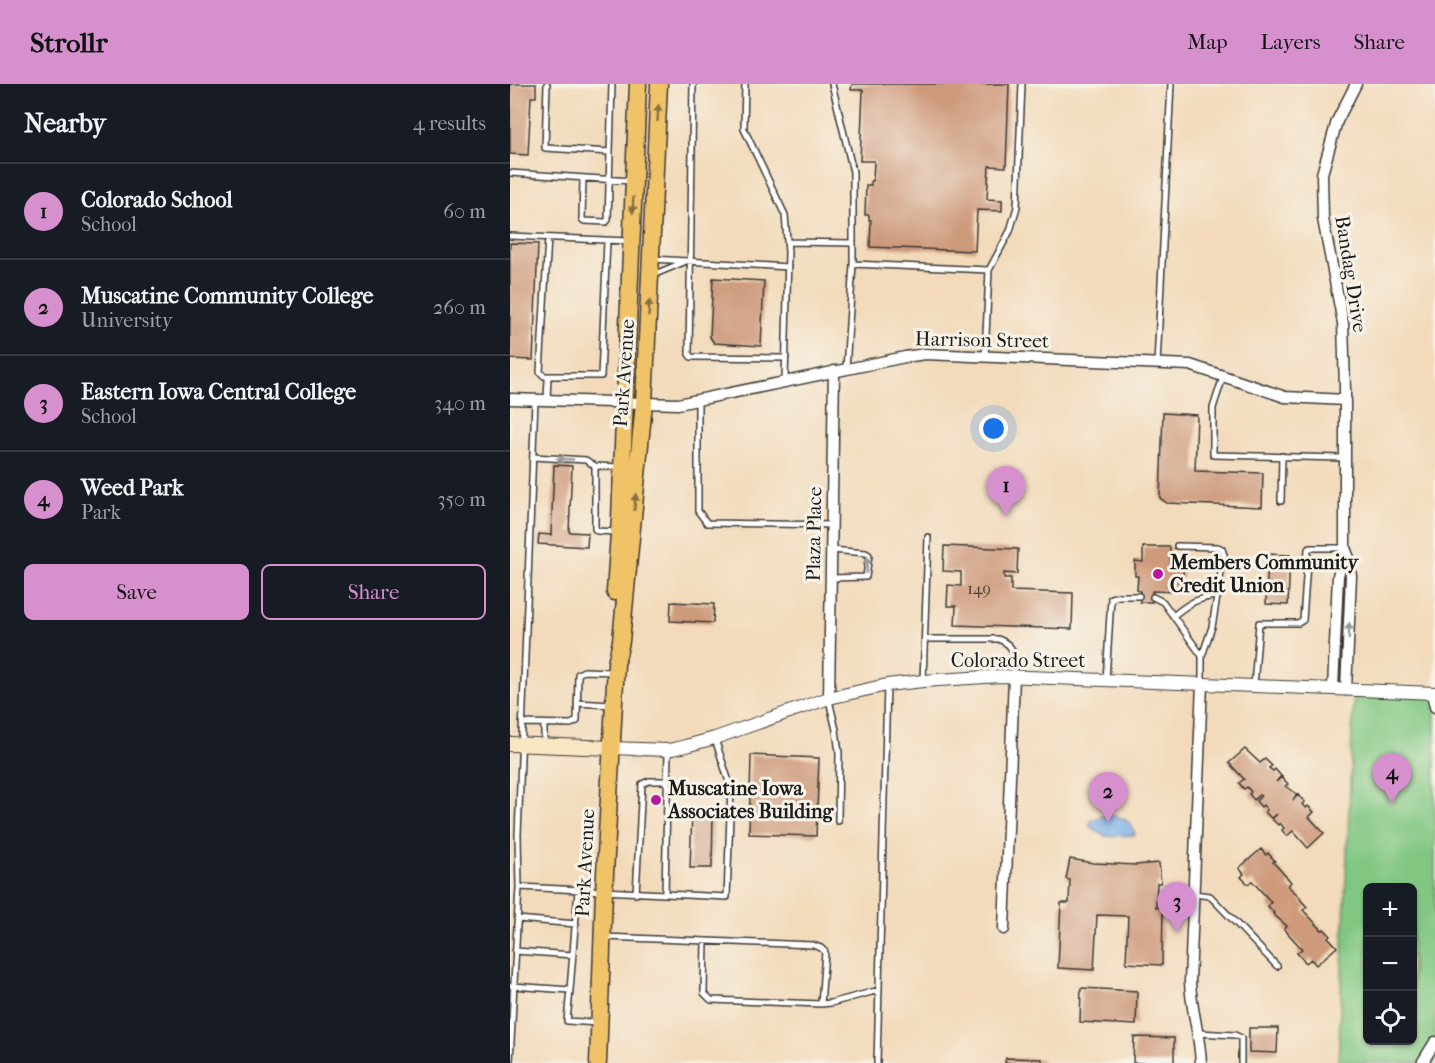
<!DOCTYPE html>
<html lang="en">
<head>
<meta charset="utf-8">
<style>
  :root { --surface:#171b24; --page:#242831; --text:#f1f3f6; --muted:#9ea1a6; --line:#363941; --accent:#d690ce }
  body { margin:0; font-family:"IM FELL French Canon",serif; background:var(--page); color:var(--text) }
  .controls { position:absolute; right:18px; bottom:18px; display:grid; overflow:hidden; border-radius:9px; box-shadow:0 2px 4px #0004 }
  .controls button { width:54px; height:54px; display:grid; place-items:center; padding:0; border:0; border-bottom:2px solid var(--line); background:var(--surface); color:var(--text); font:30px sans-serif }
  .you { position:absolute; left:484px; top:345px; width:21px; height:21px; margin:-15px; border:4px solid #fff; border-radius:50%; background:#1a73e8; box-shadow:0 0 0 9px #1a73e833 }
  .badge { display:grid; place-items:center; width:39px; height:39px; border-radius:50%; background:var(--accent); color:#111; font-size:20px; font-weight:700 }
  .pin { position:absolute; translate:-50% -50px; filter:drop-shadow(0 2px 3px #0008) }
  .pin::after { content:''; position:absolute; top:32px; width:21px; height:18px; background:inherit; clip-path:polygon(0 0,100% 0,50% 100%) }
  .list { margin:0; padding:0; list-style:none }
  h2 { display:flex; justify-content:space-between; align-items:center; height:78px; margin:0; padding:0 24px; font-size:26px }
  h2 small { font-size:20px; font-weight:400; color:var(--muted) }
  .list li { display:grid; grid-template-columns:39px 1fr auto; gap:18px; align-items:center; box-sizing:border-box; height:96px; padding:0 24px; border-top:2px solid var(--line) }
  .list b { display:block; font-size:22px; white-space:nowrap }
  .list p { margin:0; font-size:20px; white-space:nowrap; color:var(--muted) }
  .list em { font-size:20px; font-style:normal; color:var(--muted) }
  .actions { display:flex; gap:12px; padding:18px 24px }
  .actions a { flex:1; padding:14px 0; border:2px solid var(--accent); border-radius:9px; text-align:center; font-size:21px; color:var(--accent) }
  .actions .main { background:var(--accent); color:#111 }
  .icon { flex:none; width:33px; height:33px; fill:none; stroke:currentColor; stroke-width:2; stroke-linecap:round; stroke-linejoin:round }
  .map { position:relative; flex:none; width:925px; height:979px; overflow:hidden }
  header { display:flex; align-items:center; gap:36px; box-sizing:border-box; height:84px; padding:0 30px; background:var(--accent); color:#111 }
  header strong { font-size:28px }
  nav { display:flex; gap:33px; margin-inline-start:auto; font-size:21px }
  main { display:flex }
  aside { flex:1; background:var(--surface) }
  .map>svg:first-child { display:block }
  .green { fill:#81c782; stroke:#4e724f; stroke-width:1.5; fill-rule:evenodd }
  .water { fill:#7cb1ea; stroke:#4c6683; stroke-width:1.5 }
  .building { fill:#ce9a7b }
  .lines { fill:none; stroke-linecap:round; stroke-linejoin:round }
  .service-casing { stroke:#3c3834; stroke-width:8 }
  .minor-casing { stroke:#3c3834; stroke-width:13 }
  .tertiary-casing { stroke:#3c3834; stroke-width:14 }
  .secondary-casing { stroke:#3c3834; stroke-width:16 }
  .primary-casing { stroke:#3c3834; stroke-width:19 }
  .service { stroke:#fff; stroke-width:5 }
  .minor { stroke:#fff; stroke-width:10 }
  .tertiary { stroke:#fff; stroke-width:12 }
  .secondary { stroke:#f9e7c3; stroke-width:14 }
  .primary { stroke:#f0c369; stroke-width:16 }
  .oneway { fill:#867042 }
  .oneway2 { fill:#999 }
  .poi-dot { fill:#b5179e; stroke:#f7f3e8; stroke-width:2 }
  .labels { text-anchor:middle; dominant-baseline:central; stroke-width:6; stroke-linejoin:round; paint-order:stroke }
  .number-label { font-size:16px; fill:#483c34 }
  .street-label { font-size:20px; fill:#1c1c1c; stroke:#f7f3e8 }
  .poi-label { font-size:20px; font-weight:bold; fill:#1c1c1c; stroke:#f7f3e8; text-anchor:start }
</style>
</head>
<body>
<header>
<strong>Strollr</strong>
<nav><a>Map</a><a>Layers</a><a>Share</a></nav>
</header>
<main>
<aside>
<h2>Nearby<small>4 results</small></h2>
<ul class="list">
<li><span class="badge">1</span><div><b>Colorado School</b><p>School</p></div><em>60 m</em></li>
<li><span class="badge">2</span><div><b>Muscatine Community College</b><p>University</p></div><em>260 m</em></li>
<li><span class="badge">3</span><div><b>Eastern Iowa Central College</b><p>School</p></div><em>340 m</em></li>
<li><span class="badge">4</span><div><b>Weed Park</b><p>Park</p></div><em>350 m</em></li>
</ul>
<div class="actions"><a class="main">Save</a><a>Share</a></div>
</aside>
<div class="map">
<svg width="925" height="979" viewBox="0 0 925 979">
  <rect width="100%" height="100%" fill="#f7f3e8"/>
  <filter id="ink" filterUnits="userSpaceOnUse"><feTurbulence type="fractalNoise" baseFrequency=".0167" numOctaves="2"/><feDisplacementMap in="SourceGraphic" scale="12" xChannelSelector="R" yChannelSelector="G"/><feConvolveMatrix kernelMatrix="1 2 1 2 8 2 1 2 1" color-interpolation-filters="sRGB"/></filter>
  <filter id="wash" filterUnits="userSpaceOnUse"><feTurbulence type="fractalNoise" baseFrequency=".008" numOctaves="4" result="noise"/><feDisplacementMap in="SourceGraphic" scale="24" xChannelSelector="R" yChannelSelector="G"/><feGaussianBlur stdDeviation="1.35" result="paint"/><feColorMatrix in="noise" values="0 0 0 0 0 0 0 0 0 0 0 0 0 0 0 0 0 1.4 0 .05"/><feComposite in="paint" operator="in"/></filter>
  <g filter="url(#wash)">
    <rect width="100%" height="100%" fill="#f2daba"/>
    <path class="green" d="M844 608 925 611V979H828ZM858 804H902V956H858Z"/>
    <path class="water" d="M596 731C610 732 622 736 625 751L595 752 579 742 582 736Z"/>
    <g id="blocks">
      <path class="building" d="M0 0H26V13H21L18 71 0 70Z
        M342 0H499L496 83 479 82 477 115 492 116V127L467 126 465 167 360 163 361 136H359V131H355L356 101H361V97H363L364 77H350L353 6H341Z
        M0 159 28 160 23 276 0 275Z
        M203 194 254 197 251 262 204 259 200 253Z
        M653 329 687 331 685 387 753 389 752 423 657 419 650 414Z
        M44 381 62 382 59 448 78 449 77 463 28 460 29 450 41 451Z
        M434 462 508 465 507 490 494 489V494H501V507L563 509 562 545 445 541 446 522H437L438 501 451 502V488L433 487Z
        M633 463H660V479L673 480V494H670L669 508 642 507V518H630V507L627 506 628 492H625V477L633 478Z
        M758 470 780 471 778 521 756 520Z
        M161 518 204 520 203 539 160 537Z
        M735 665 750 679 755 675 762 682 759 684 763 687 765 685 771 692 766 698 772 693 778 700 775 702 787 710 783 716 788 711 795 718 792 720 796 724 798 722 804 728 799 733 814 749 798 764 783 747 777 752 772 746 774 744 770 739 768 741 762 735 767 730 761 734 755 728 757 726 753 721 751 723 746 717 751 712 749 711 744 716 739 710 741 708 737 703 734 705 729 699 734 695 719 679Z
        M241 671 309 674 306 752 239 750Z
        M182 728 203 729 202 784H180Z
        M751 765 756 771 758 769 765 777 763 778 781 798 778 802 791 814 790 815 797 823 793 826 812 846 814 845 820 851 818 853 827 863 806 881 801 875 796 879 787 869 792 865 774 845 777 842 763 830 764 829 758 822 761 818 742 797 738 800 731 793 734 790 729 784Z
        M560 775 583 779 626 781 649 779 651 799H647L646 823 653 824 652 881 616 879 618 832 587 831 584 886 548 884 551 819H559L560 796 556 795Z
        M571 904 627 907 626 941 570 938Z
        M739 944H768L767 969 739 968Z
        M624 953 664 954V979H623Z
        M496 974 532 975V979H495Z"/>
    </g>
  </g>
  <g filter="url(#ink)">
    <use href="#blocks" fill-opacity="0" stroke="#3c3834" stroke-width="1.5"/>
    <g class="lines">
      <defs>
        <path id="service" d="M37 0 35 64 100 68 102 0
          M183 0 179 270 181 273 276 274
          M235 0 234 45 275 131 278 168 275 298
          M322 0 343 88V159
          M0 89 122 97
          M73 95 72 135 74 137 96 138 98 136 100 68
          M0 152 118 157
          M38 154 30 288 34 292H91L97 157
          M277 158 343 159V180
          M143 175 278 183
          M479 186 500 147 507 123 512 0
          M143 191 174 178
          M647 280 661 0
          M336 285 343 180 479 186 475 273
          M713 293 703 324V371L834 374
          M37 316 38 292
          M188 316V427L197 439 323 441
          M23 373 76 376 85 382
          M771 417 772 372
          M106 448 87 447 85 445V382L111 383
          M667 462 708 463 712 465 714 471 702 543 692 572
          M321 494 356 493 359 471 356 469 322 466
          M643 513 653 518 692 572V599
          M663 532C679 519 687 514 708 512
          M415 555H488C507 562 504 573 504 591
          M596 596 601 514 609 512H629
          M413 597 418 453
          M744 602 749 539H788L793 536 798 465 800 464H834
          M319 616 326 646 329 669 328 737
          M67 619 101 621
          M12 639 61 640 67 637 68 590 74 587 104 588
          M34 659V640
          M158 703 221 704
          M9 803 8 751 25 316
          M126 810 132 700 139 697H158
          M155 810 217 813 221 704 205 655
          M684 810 700 812 767 882
          M7 835 66 840
          M94 853 303 861 311 864 315 868 311 920 321 919 369 906
          M195 857 194 909 201 916 311 920
          M5 867 63 871
          M2 902 60 906 57 937 88 939
          M60 906 68 806
          M688 949 725 951 731 954V979
          M0 977 9 803 155 810 158 667
          M367 979 377 601"/>
        <path id="minor" d="M0 315 168 320 395 273 415 270 680 281 775 313 836 316
          M835 464 839 474 841 492 836 606
          M823 605 828 492 835 464V304L833 239 813 135 812 90 827 37 846 0
          M922 609 925 623
          M319 614 324 287
          M494 845 504 593
          M691 979C690 951 681 925 680 898L692 599
          M912 979 925 958"/>
        <path id="tertiary" d="M101 664 158 666 172 663 205 654 319 614 377 601 413 597 491 592 925 609"/>
        <path id="secondary" d="M0 660 101 664"/>
        <path id="primary" d="M105 508 110 434 128 0
          M88 979 94 809 106 580 111 557 134 319 149 0"/>
      </defs>
      <use href="#service" class="service-casing"/>
      <use href="#minor" class="minor-casing"/>
      <use href="#tertiary" class="tertiary-casing"/>
      <use href="#secondary" class="secondary-casing"/>
      <use href="#primary" class="primary-casing"/>
      <use href="#service" class="service"/>
      <use href="#minor" class="minor"/>
      <use href="#tertiary" class="tertiary"/>
      <use href="#secondary" class="secondary"/>
      <use href="#primary" class="primary"/>
    </g>
    <defs><path id="oneway-solid" d="M-6-.8H1V-3.2L6.5 0L1 3.2V.8H-6Z" transform="scale(1.5)"/></defs>
    <g class="oneway">
      <use href="#oneway-solid" transform="translate(148 29) rotate(-87)"/>
      <use href="#oneway-solid" transform="translate(123 121) rotate(92)"/>
      <use href="#oneway-solid" transform="translate(139 224) rotate(-87)"/>
      <use href="#oneway-solid" transform="translate(125 418) rotate(-85)"/>
    </g>
    <g class="oneway2">
      <use href="#oneway-solid" transform="translate(55 375) rotate(-177)"/>
      <use href="#oneway-solid" transform="translate(357 481) rotate(-87)"/>
      <use href="#oneway-solid" transform="translate(839 547) rotate(-88)"/>
    </g>
  </g>
  <g class="poi-dot">
    <circle cx="648" cy="490" r="6"/>
    <circle cx="146" cy="716" r="6"/>
  </g>
  <g class="labels">
    <g class="number-label">
      <text x="469" y="504">149</text>
    </g>
    <g class="street-label">
      <text transform="translate(841 190) rotate(81)">Bandag Drive</text>
      <text transform="translate(472 256) rotate(1)">Harrison Street</text>
      <text transform="translate(114 289) rotate(-86)">Park Avenue</text>
      <text transform="translate(304 450) rotate(-89)">Plaza Place</text>
      <text x="508" y="576">Colorado Street</text>
      <text transform="translate(75 779) rotate(-87)">Park Avenue</text>
    </g>
    <g class="poi-label">
      <text x="660" y="478">Members Community<tspan x="660" dy="23">Credit Union</tspan></text>
      <text x="158" y="704">Muscatine Iowa<tspan x="158" dy="23">Associates Building</tspan></text>
    </g>
  </g>
</svg>
<div class="controls">
<button>+</button>
<button>−</button>
<button><svg class="icon" aria-label="locate" viewBox="0 0 24 24"><circle cx="12" cy="12" r="6"/><path d="M12 2v4M12 18v4M2 12h4M18 12h4"/></svg></button>
</div>
<div class="you"></div>
<div class="pin badge" style="left:496px;top:432px">1</div>
<div class="pin badge" style="left:598px;top:738px">2</div>
<div class="pin badge" style="left:667px;top:848px">3</div>
<div class="pin badge" style="left:882px;top:719px">4</div>
</div>
</main>
</body>
</html>
